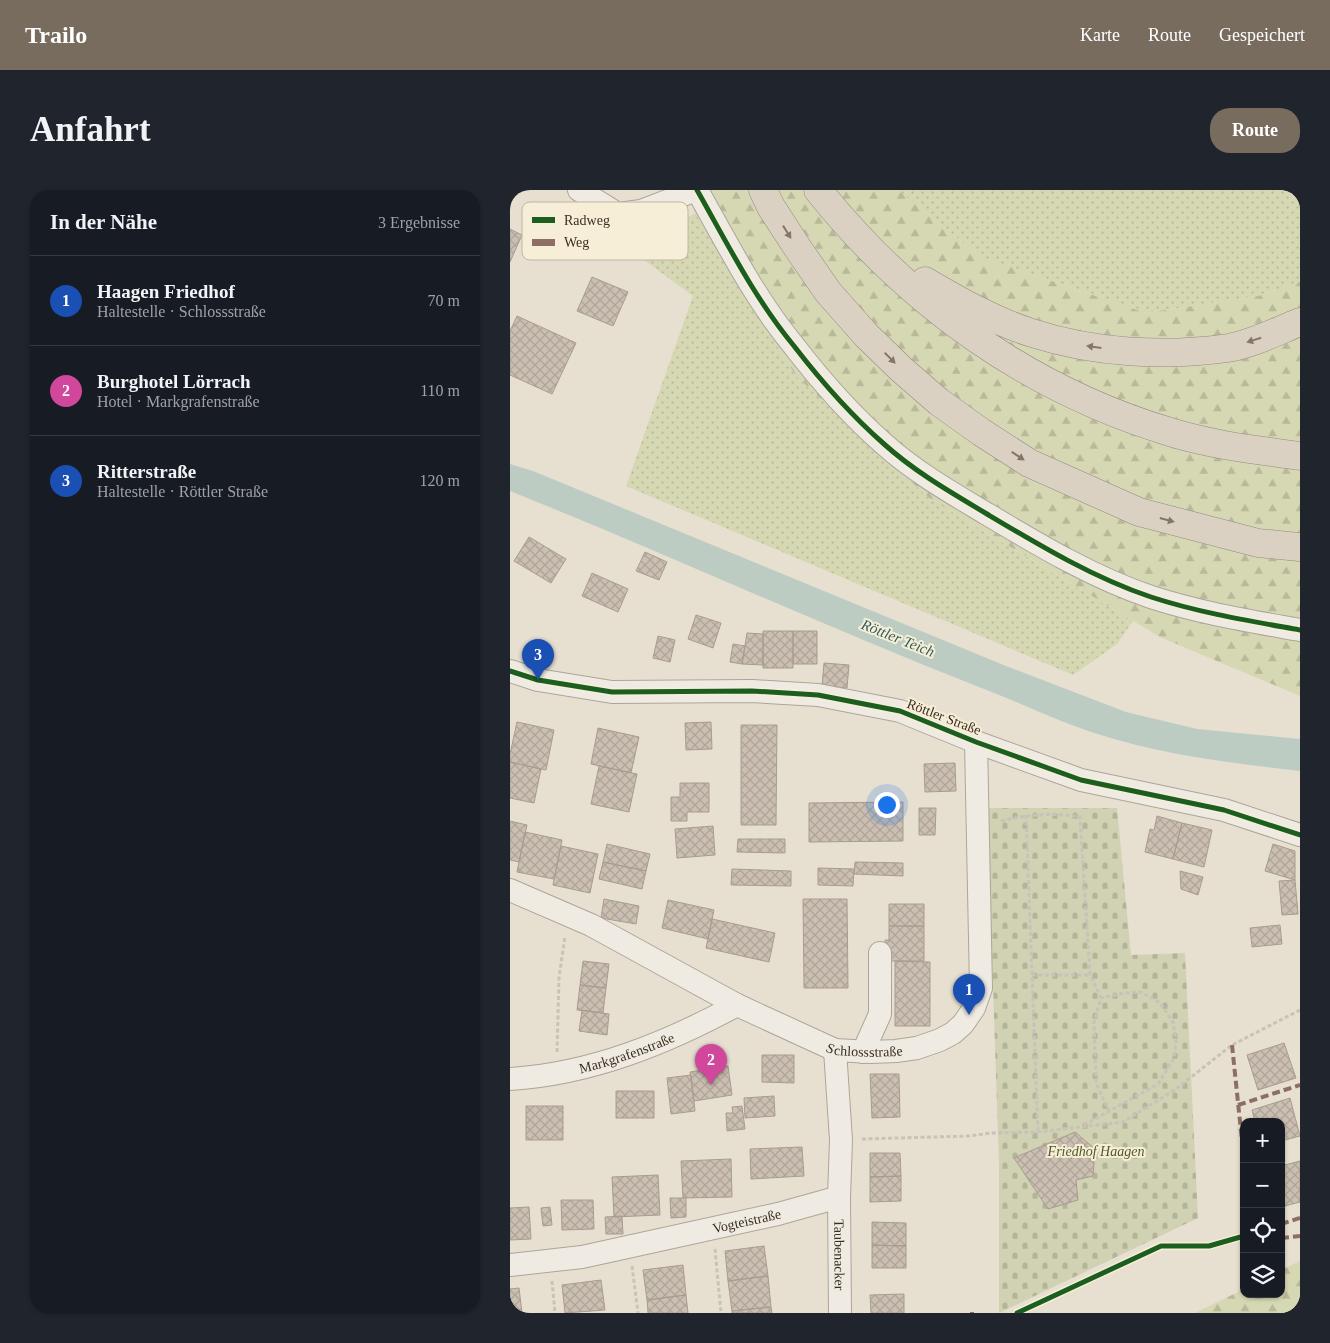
<!DOCTYPE html>
<html lang="de">
<head>
<meta charset="utf-8">
<style>
  :root { --surface:#171b24; --page:#20242c; --text:#f1f3f6; --muted:#9ea1a6; --line:#363941; --accent:#786c5e }
  body { margin:0; font-family:"Times New Roman",serif; background:var(--page); color:var(--text) }
  .controls { position:absolute; right:15px; bottom:15px; display:grid; overflow:hidden; border-radius:10px; box-shadow:0 1px 4px #0004 }
  .controls button { width:45px; height:45px; display:grid; place-items:center; padding:0; border:0; border-bottom:1px solid var(--line); background:var(--surface); color:var(--text); font:25px sans-serif }
  .you { position:absolute; left:376px; top:614px; width:18px; height:18px; margin:-12px; border:4px solid #fff; border-radius:50%; background:#1a73e8; box-shadow:0 0 0 8px #1a73e833 }
  .badge { display:grid; place-items:center; width:32px; height:32px; border-radius:50%; background:var(--accent); color:#fff; font-size:16px; font-weight:700 }
  .pin { position:absolute; translate:-50% -41px; filter:drop-shadow(0 1px 2px #0008) }
  .pin::after { content:''; position:absolute; top:26px; width:18px; height:15px; background:inherit; clip-path:polygon(0 0,100% 0,50% 100%) }
  .list { margin:0; padding:0; list-style:none }
  h2 { display:flex; justify-content:space-between; align-items:center; height:65px; margin:0; padding:0 20px; font-size:21px }
  h2 small { font-size:16px; font-weight:400; color:var(--muted) }
  .list li { display:grid; grid-template-columns:32px 1fr auto; gap:15px; align-items:center; box-sizing:border-box; height:90px; padding:0 20px; border-top:1px solid var(--line) }
  .list b { display:block; font-size:19px; white-space:nowrap }
  .list p { margin:0; font-size:16px; white-space:nowrap; color:var(--muted) }
  .list em { font-size:16px; font-style:normal; color:var(--muted) }
  .icon { flex:none; width:28px; height:28px; fill:none; stroke:currentColor; stroke-width:2; stroke-linecap:round; stroke-linejoin:round }
  .map { position:relative; flex:none; width:790px; height:1123px; overflow:hidden; border-radius:20px }
  header { display:flex; align-items:center; gap:30px; box-sizing:border-box; height:70px; padding:0 25px; background:var(--accent); color:#fff }
  header strong { font-size:24px }
  nav { display:flex; gap:28px; margin-inline-start:auto; font-size:18px }
  .intro { display:flex; align-items:center; justify-content:space-between; box-sizing:border-box; height:120px; padding:0 30px }
  h1 { margin:0; font-size:35px }
  .button { padding:12px 22px; border-radius:20px; background:var(--accent); color:#fff; font-size:18px; font-weight:700 }
  main { display:flex; gap:30px; padding:0 30px }
  aside { flex:1; background:var(--surface); border-radius:20px; box-shadow:0 1px 4px #0004 }
  .map>svg:first-child { display:block }
  .grass { fill:url(#grass-dots) }
  .forest { fill:url(#forest-firs) }
  .cemetery { fill:url(#cemetery-stones) }
  .water { fill:#bcccc2 }
  .building { fill:url(#building-cross-hatch); stroke:#a89c90 }
  .lines { fill:none; stroke-linecap:round; stroke-linejoin:round }
  .minor-casing { stroke:#ada599; stroke-width:24 }
  .highway-casing { stroke:#928b80; stroke-width:29 }
  .path { stroke:#c8c2b9; stroke-width:3; stroke-dasharray:4 2.5; stroke-linecap:butt }
  .minor { stroke:#efebe3; stroke-width:22 }
  .highway { stroke:#dad1c2; stroke-width:28 }
  .quiet { stroke:#8d6e63; stroke-width:4; stroke-dasharray:8 4; stroke-linecap:butt }
  .cycleway-casing { stroke:#f7eed8; stroke-width:8 }
  .cycleway { stroke:#1b5e20; stroke-width:5 }
  .oneway { fill:#847769 }
  .labels { text-anchor:middle; dominant-baseline:central; stroke-width:4; stroke-linejoin:round; paint-order:stroke }
  .street-label { font-size:14px; fill:#3d2e20; stroke:#f7eed8 }
  .park-label { font-size:14px; font-style:italic; fill:#4d5a26; stroke:#f7eed8 }
  .water-label { font-size:15px; font-style:italic; fill:#2f5d5a; stroke:#f7eed8 }
  .key { fill:#f7eed8; stroke:#bfb4a1; stroke-width:1 }
  .key-label { font-size:14px; fill:#3d2e20 }
</style>
</head>
<body>
<header>
<strong>Trailo</strong>
<nav><a>Karte</a><a>Route</a><a>Gespeichert</a></nav>
</header>
<div class="intro"><h1>Anfahrt</h1><a class="button">Route</a></div>
<main>
<aside>
<h2>In der Nähe<small>3 Ergebnisse</small></h2>
<ul class="list">
<li><span class="badge" style="background:#1a4fb4">1</span><div><b>Haagen Friedhof</b><p>Haltestelle · Schlossstraße</p></div><em>70 m</em></li>
<li><span class="badge" style="background:#d1479c">2</span><div><b>Burghotel Lörrach</b><p>Hotel · Markgrafenstraße</p></div><em>110 m</em></li>
<li><span class="badge" style="background:#1a4fb4">3</span><div><b>Ritterstraße</b><p>Haltestelle · Röttler Straße</p></div><em>120 m</em></li>
</ul>
</aside>
<div class="map">
<svg width="790" height="1123" viewBox="0 0 790 1123">
  <defs>
    <pattern id="grass-dots" width="8" height="8" patternUnits="userSpaceOnUse" patternTransform="scale(1.25)"><rect width="8" height="8" fill="#d6d7b3"/><path d="M2 2h.1M6 6h.1" fill="none" stroke="#b9b99a" stroke-width="1.8" stroke-linecap="round"/></pattern>
    <pattern id="forest-firs" width="22" height="20" patternUnits="userSpaceOnUse" patternTransform="scale(1.25)"><rect width="22" height="20" fill="#d6d7b3"/><path d="M5 1l3.5 6h-7zM16 11l3.5 6h-7z" fill="#b9b99a"/></pattern>
    <pattern id="cemetery-stones" width="16" height="16" patternUnits="userSpaceOnUse" patternTransform="scale(1.25)"><rect width="16" height="16" fill="#d1d1b3"/><path d="M2 7V4a2 2 0 0 1 4 0v3zM10 15v-3a2 2 0 0 1 4 0v3z" fill="#b4b49a"/></pattern>
    <pattern id="building-cross-hatch" width="8" height="8" patternUnits="userSpaceOnUse" patternTransform="scale(1.25)"><rect width="8" height="8" fill="#cbbfb2"/><path d="M0 0l8 8M0 8l8-8" fill="none" stroke="#afa499"/></pattern>
  </defs>
  <rect width="100%" height="100%" fill="#e7e0d1"/>
  <path class="grass" d="M388 0H790V92L748 106 636 123 471 67Z
    M185 23 286 186 419 308 623 431 607 454 563 485 116 296 183 106 122 61 144 34 172 31Z"/>
  <path class="forest" d="M180 0H388L471 67 636 123 748 106 790 92V506L650 447 419 308 286 186 185 23Z
    M790 1071V1123H685L734 1099V1104H771V1080Z"/>
  <path class="cemetery" d="M477 618H607L621 765 675 763 688 1028 489 1123V974Z"/>
  <path class="water" d="M0 274 23 281 496 476 616 522 687 539 790 549V581C724 573 658 566 594 546 551 533 511 513 469 497 311 435 157 364 0 301Z"/>
  <path class="building" d="M0 39 12 45 0 72Z
    M82 87 118 102 103 136 67 121Z
    M7 126 66 153 42 204 0 185V141Z
    M19 347 56 369 41 393 4 371Z
    M135 362 157 372 149 390 126 381Z
    M82 383 118 399 108 422 72 406Z
    M186 425 211 433 203 458 178 449Z
    M253 441H283V478H253Z
    M283 441H307V474H283Z
    M237 443 253 444V475L232 474Z
    M148 446 165 450 160 472 143 468Z
    M223 454 235 456 232 474 220 472Z
    M314 473 339 475 337 498 312 496Z
    M7 532 44 540 36 580 0 572V564Z
    M201 532 202 559 176 560 175 533Z
    M231 535H267L266 635H231Z
    M88 538 129 547 121 583 81 574Z
    M0 572 31 579 24 613 0 608Z
    M445 573 446 601 415 602 414 574Z
    M89 576 127 584 119 622 81 614Z
    M170 593H199V622H177V631H161V607H170Z
    M393 612V651L299 652V613Z
    M409 618H426L425 645H409Z
    M647 626 672 633 663 669 635 662 640 639 644 640Z
    M0 631 17 635 9 672 0 670Z
    M672 633 702 640 694 677 663 669Z
    M203 636 205 665 167 668 165 639Z
    M15 642 52 650 44 689 7 682Z
    M228 649H275V663L227 662Z
    M97 654 140 664 136 681 93 672Z
    M763 654 785 661V690L755 681Z
    M51 656 88 664 80 703 43 695Z
    M93 672 136 681 132 699 89 689Z
    M345 672 393 673V686L344 684Z
    M308 678 344 679 343 696 308 695Z
    M222 679 281 681V696L221 695Z
    M670 681 693 687 688 705 671 699Z
    M785 690 788 724 772 725 769 691Z
    M94 709 129 716 126 734 91 728Z
    M293 709H337L338 798H294Z
    M158 710 204 720 198 749 152 738Z
    M379 714H414V736H379Z
    M202 729 265 743 259 772 196 758Z
    M770 735 772 754 742 757 740 738Z
    M379 736H414V771H375V750H379Z
    M73 771 99 774 96 798 70 795Z
    M385 771 420 772V836H385Z
    M70 795 96 798 93 823 67 820Z
    M72 820 99 824 97 845 69 841Z
    M774 853 786 888 748 900 737 865Z
    M252 865H284V893L252 892Z
    M218 876 222 905 184 911 180 882Z
    M360 884H389L390 927 362 928Z
    M181 885 185 921 161 924 157 888Z
    M106 901H144V928H106Z
    M264 906 265 926 235 928 234 908Z
    M780 908 790 946 771 951V932H745L742 920Z
    M16 916H53V950H16Z
    M232 916 235 939 217 941 216 923H223L222 917Z
    M565 942 585 959 583 986 566 990 568 1010 538 1019 504 968Z
    M292 957 294 986 241 989 240 959Z
    M360 963H390L391 986 360 987Z
    M221 969 222 1007 173 1008 171 971Z
    M790 971V1012L771 1017V976Z
    M148 985 150 1025 104 1027 102 987Z
    M391 986V1011L360 1012V987Z
    M160 1008H176V1027L161 1028Z
    M51 1010H83L84 1039 52 1040Z
    M19 1017 21 1049 0 1050V1018Z
    M40 1017 42 1035 33 1036 31 1018Z
    M112 1026 113 1044H96L95 1027Z
    M362 1032 396 1033V1056L362 1055Z
    M362 1055 396 1056V1078H362Z
    M254 1056 258 1086 218 1091 215 1061Z
    M173 1075 176 1105 137 1110 133 1080Z
    M258 1086 261 1117 222 1121 218 1091Z
    M91 1090 95 1120 55 1123 52 1095Z
    M9 1098 12 1123H0V1099Z
    M394 1104V1123H361L360 1105Z
    M176 1105 178 1123H138L137 1110Z
    M261 1117 262 1123H222V1121Z"/>
  <g class="lines">
    <defs>
      <g id="minor">
        <path d="M69 0 108 24 131 21 186 0"/>
        <path d="M187 0C217 53 245 109 284 156 311 191 341 225 374 254 405 282 442 303 477 324 529 355 584 388 641 407 690 423 740 431 790 440"/>
        <path d="M0 481 28 490 102 502 242 501 308 505 390 521 466 552 571 590 714 620 790 645"/>
        <path id="s1" d="M0 700 81 735 227 815 325 860 361 862 386 861 407 858 430 850 443 843 453 834 464 818 471 798 466 552"/>
        <path id="s2" d="M325 860 331 950 329 1007 330 1123"/>
        <path d="M353 862 370 824V763"/>
        <path id="s3" d="M0 889C81 884 157 853 227 815"/>
        <path id="s4" d="M0 1075 72 1067 268 1024 329 1007"/>
      </g>
      <path id="highway" d="M253 0 261 17 287 57 318 102 356 145 391 179 429 212 471 242 519 273 629 322 748 353 790 357
        M308 0C399 114 520 200 660 242 702 255 746 260 790 266
        M415 91C449 111 484 131 522 143 584 163 654 167 718 158 743 154 767 141 790 132"/>
    </defs>
    <use href="#minor" class="minor-casing"/>
    <use href="#highway" class="highway-casing"/>
    <path class="path" d="M516 625 528 942
      M491 631C517 625 543 622 570 627L580 785 591 808
      M522 785H580
      M47 862 49 788 55 746
      M574 935 648 894 664 868 666 850 663 832 650 813 631 802 614 803 591 808 584 832 586 893 599 921
      M352 949 459 946 481 943 528 942 613 932 666 899 722 855 790 820
      M205 1059 211 1123
      M122 1076 128 1123
      M42 1091 45 1123"/>
    <use href="#minor" class="minor"/>
    <use href="#highway" class="highway"/>
    <path class="quiet" d="M722 855 734 970
      M728 915 790 895
      M771 1034 790 1028
      M771 1048 790 1046
      M462 1122V1123"/>
    <defs>
      <path id="cycleway" d="M187 0C217 53 245 109 284 156 311 191 341 225 374 254 405 282 442 303 477 324 529 355 584 388 641 407 690 423 740 431 790 440
        M0 481 28 490 102 502 242 501 308 505 390 521 466 552 571 590 714 620 790 645
        M507 1123 651 1056H699L734 1046"/>
    </defs>
    <use href="#cycleway" class="cycleway-casing"/>
    <use href="#cycleway" class="cycleway"/>
  </g>
  <defs><path id="oneway-solid" d="M-6-.8H1V-3.2L6.5 0L1 3.2V.8H-6Z" transform="scale(1.25)"/></defs>
  <g class="oneway">
    <use href="#oneway-solid" transform="translate(277 42) rotate(58)"/>
    <use href="#oneway-solid" transform="translate(744 150) rotate(163)"/>
    <use href="#oneway-solid" transform="translate(584 157) rotate(-172)"/>
    <use href="#oneway-solid" transform="translate(380 168) rotate(45)"/>
    <use href="#oneway-solid" transform="translate(508 266) rotate(33)"/>
    <use href="#oneway-solid" transform="translate(657 330) rotate(15)"/>
  </g>
  <g class="labels">
    <g class="street-label">
      <text transform="translate(434 527) rotate(21)">Röttler Straße</text>
      <text stroke="none"><textPath href="#s1" startOffset="392">Schlossstraße</textPath></text>
      <text stroke="none"><textPath href="#s3" startOffset="120">Markgrafenstraße</textPath></text>
      <text stroke="none"><textPath href="#s4" startOffset="241">Vogteistraße</textPath></text>
      <text stroke="none"><textPath href="#s2" startOffset="205">Taubenacker</textPath></text>
    </g>
    <g class="park-label">
      <text x="586" y="961">Friedhof Haagen</text>
    </g>
    <g class="water-label">
      <text transform="translate(388 448) rotate(22)">Röttler Teich</text>
    </g>
  </g>
  <rect x="12" y="12" width="166" height="58" rx="8" class="key"/>
  <rect x="22" y="27" width="23" height="6" fill="#1b5e20"/>
  <rect x="22" y="49" width="23" height="7" fill="#8d6e63"/>
  <g class="key-label">
    <text x="54" y="35">Radweg</text>
    <text x="54" y="57">Weg</text>
  </g>
</svg>
<div class="controls">
<button>+</button>
<button>−</button>
<button><svg class="icon" aria-label="locate" viewBox="0 0 24 24"><circle cx="12" cy="12" r="6"/><path d="M12 2v4M12 18v4M2 12h4M18 12h4"/></svg></button>
<button><svg class="icon" aria-label="layers" viewBox="0 0 24 24"><path d="M12 4l9 5-9 5-9-5zM3 14l9 5 9-5"/></svg></button>
</div>
<div class="you"></div>
<div class="pin badge" style="left:459px;top:825px;background:#1a4fb4">1</div>
<div class="pin badge" style="left:201px;top:895px;background:#d1479c">2</div>
<div class="pin badge" style="left:28px;top:490px;background:#1a4fb4">3</div>
</div>
</main>
</body>
</html>
